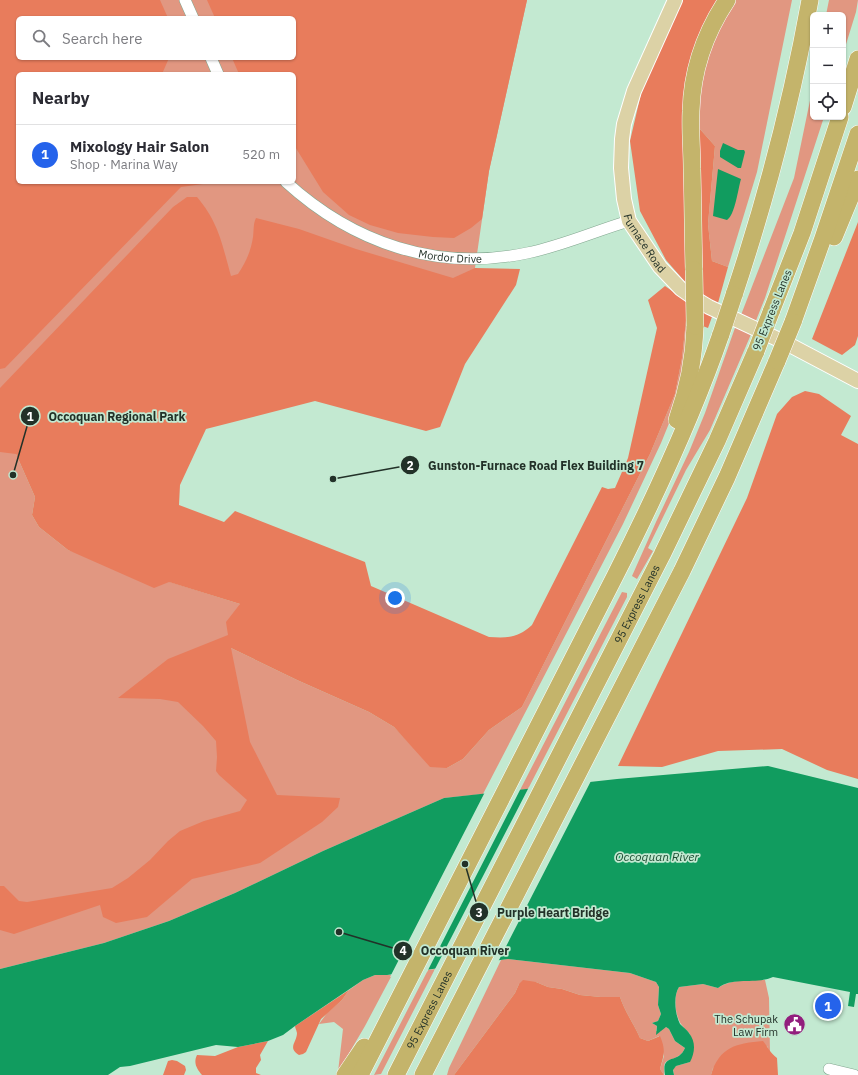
<!DOCTYPE html>
<html lang="en">
<head>
<meta charset="utf-8">
<style>
  :root { --surface:#fff; --page:#f2f2f3; --text:#2b2b33; --muted:#7c7c81; --line:#e1e1e2; --accent:#2563eb }
  body { margin:0; font-family:"IBM Plex Sans",sans-serif; background:var(--page); color:var(--text) }
  .controls { position:absolute; right:12px; top:12px; display:grid; overflow:hidden; border-radius:6px; box-shadow:0 1px 3px #0004 }
  .controls button { width:36px; height:36px; display:grid; place-items:center; padding:0; border:0; border-bottom:1px solid var(--line); background:var(--surface); color:var(--text); font:20px sans-serif }
  .you { position:absolute; left:395px; top:598px; width:14px; height:14px; margin:-10px; border:3px solid #fff; border-radius:50%; background:#1a73e8; box-shadow:0 0 0 6px #1a73e833 }
  .badge { display:grid; place-items:center; width:26px; height:26px; border-radius:50%; background:var(--accent); color:#fff; font-size:13px; font-weight:700 }
  .pin { position:absolute; translate:-50% -50%; border:2px solid #fff; box-shadow:0 1px 4px #0006 }
  .list { margin:0; padding:0; list-style:none }
  h2 { display:flex; justify-content:space-between; align-items:center; height:52px; margin:0; padding:0 16px; font-size:17px }
  h2 small { font-size:13px; font-weight:400; color:var(--muted) }
  .list li { display:grid; grid-template-columns:26px 1fr auto; gap:12px; align-items:center; box-sizing:border-box; height:60px; padding:0 16px; border-top:1px solid var(--line) }
  .list b { display:block; font-size:15px; white-space:nowrap }
  .list p { margin:0; font-size:13px; white-space:nowrap; color:var(--muted) }
  .list em { font-size:13px; font-style:normal; color:var(--muted) }
  .icon { flex:none; width:22px; height:22px; fill:none; stroke:currentColor; stroke-width:2; stroke-linecap:round; stroke-linejoin:round }
  .map { position:relative; flex:none; width:858px; height:1075px; overflow:hidden }
  .search { position:absolute; background:var(--surface); box-shadow:0 1px 3px #0004; left:16px; top:16px; width:280px; height:44px; display:flex; align-items:center; gap:10px; box-sizing:border-box; padding:0 14px; border-radius:6px; color:var(--muted); font-size:15px }
  .panel { position:absolute; background:var(--surface); box-shadow:0 1px 3px #0004; left:16px; top:72px; width:280px; height:112px; border-radius:6px }
  .map>svg:first-child { display:block }
  .green { fill:#e19781; fill-rule:evenodd }
  .forest { fill:#e87c5c }
  .water { fill:#119c5f }
  .pier { fill:#c3e9d1 }
  .lines { fill:none; stroke-linecap:round; stroke-linejoin:round }
  .minor-casing { stroke:#83a790; stroke-width:12 }
  .major-casing { stroke:#fff; stroke-width:16 }
  .highway-casing { stroke:#fff; stroke-width:18 }
  .minor { stroke:#fff; stroke-width:11 }
  .major { stroke:#dcd2a6; stroke-width:14 }
  .highway { stroke:#c4b46b; stroke-width:17 }
  .highway-bridge-casing { stroke:#fff; stroke-width:18; stroke-linecap:butt }
  .highway-bridge { stroke:#c4b46b; stroke-width:17 }
  .labels { text-anchor:middle; dominant-baseline:central; stroke-width:3.5; stroke-linejoin:round; paint-order:stroke }
  .street-label { font-size:11px; fill:#223128; stroke:#c3e9d1 }
  .poi-label { font-size:11px; fill:#223128; stroke:#c3e9d1; text-anchor:end }
  .water-label { font-size:12px; font-style:italic; fill:#1e4e34; stroke:#c3e9d1 }
  .leader { fill:none; stroke:#223128; stroke-width:1.5 }
  .callout-dot { fill:#223128; stroke:#c3e9d1; stroke-width:1.5 }
  .mark-label { font-size:12px; text-anchor:middle; font-weight:bold; fill:#fff }
  .callout-label { font-size:12px; text-anchor:middle; font-weight:bold; fill:#223128; stroke:#c3e9d1; stroke-width:3.5; stroke-linejoin:round; paint-order:stroke }
</style>
</head>
<body>
<div class="map">
<svg width="858" height="1075" viewBox="0 0 858 1075">
  <rect width="100%" height="100%" fill="#c3e9d1"/>
  <path class="green" d="M0 0H527L489 171 475 268 440 427 361 380 16 454 35 497 32 515 39 527 68 550 240 604 231 648 297 680 369 712 394 727 412 746 447 768 463 759 489 730 522 707 650 454 675 394 682 358 688 302V352L672 416 661 443 623 524 483 794 444 798 323 851 235 893 169 921 104 943 0 969ZM18 18H294V58H18ZM18 74H294V182H18Z
    M734 0H792L757 172 728 267 712 261 708 224 715 146 699 128 700 91 706 62 716 32Z
    M829 0H858L856 12 843 54V15H826Z
    M813 86V117H824L765 298 755 323 741 315 794 178Z
    M736 325 752 332 710 430 686 470 648 548 653 551 637 579 632 576 656 522 689 452 705 413Z
    M622 592 627 593V597L528 789 520 790Z
    M508 959 630 973 656 982 659 987 658 1005 661 1014 658 1021 652 1023 657 1026 656 1031 660 1032 662 1028 666 1027 669 1029 675 1041 685 1048C680 1060 668 1058 665 1063 663 1067 665 1072 664 1075L660 1069 664 1056 659 1036 648 1041 640 1038C634 1024 625 1012 620 997H601L580 995 562 989 548 987 536 982 519 984 515 993 454 1075H447L449 1068 501 960Z
    M435 969 381 1074 374 1075 428 970Z
    M375 975H392L365 1026 338 1072 343 1029 334 1022 319 1024 327 1013 342 1000 349 990 363 980Z
    M765 980 769 998 770 1053 767 1046 713 1068 711 1075H674L673 1069 676 1066 690 1062V1034C687 1031 684 1028 681 1024 675 1015 673 996 679 987L703 984 718 988C730 979 751 980 765 980Z"/>
  <path class="forest" d="M0 0H160L168 18H18V58H169L162 74H18V182H202L203 184 181 187 5 368 0 369Z
    M207 0H527L489 171 482 219 471 228 454 238 433 237 398 233 370 225 349 215 323 192 294 145V74H239L232 58H294V18H215Z
    M682 0H719L695 46 686 283 666 260 640 211 630 141 643 85Z
    M699 128 715 146 708 224 712 261 728 267 718 303 702 296Z
    M187 197H197C219 223 222 244 231 276L238 274C246 262 251 251 253 237 254 230 253 224 256 218L299 229 356 249 453 278 475 268 520 269 516 285 465 364 440 427 426 431 315 401 206 429 180 485 179 505 224 522 235 511 365 562 371 586 489 637C508 638 518 638 532 625L602 487 608 489 615 488 628 458 657 328 648 300 665 286 688 302 682 358 675 394 650 454 522 707 489 730 463 759 447 768 430 767 394 727 369 712 297 680 231 648 250 742 277 795 340 798 338 807 322 822 260 863 192 879 147 917 116 923 103 917 100 905 14 934 0 930V886H4L19 901 27 902 112 888 128 878 150 860 168 841 180 831 204 821 240 811 247 800 219 775 216 771 217 757 216 741 203 726 178 702 160 699 118 698 168 659 228 635 226 622 240 604 169 582 154 588 68 550 39 527 32 515 35 497 16 454 0 452V388L173 207Z
    M858 222V336L855 345 842 355 812 339Z
    M701 310 713 314 708 328 700 325Z
    M805 391 819 394 851 416 841 435 858 444V779L827 770 782 749 718 751 662 767 618 766 747 498 777 414 792 397Z
    M523 980 536 982 548 987 562 989 580 995 601 997H620C625 1012 634 1024 640 1038L648 1041 660 1036C666 1050 664 1055 660 1069L664 1075H454L515 993 519 984Z
    M349 990 342 1000 321 1019 306 1052 303 1054 299 1055C287 1048 297 1042 297 1033 297 1032 295 1027 295 1026Z
    M268 1041 260 1055 261 1060 256 1068V1073L261 1075H202C197 1069 193 1063 197 1055L215 1056 238 1047Z
    M763 1041C768 1047 770 1053 777 1058L778 1075H711C719 1047 737 1043 763 1041Z
    M172 1060 177 1061 185 1066 186 1070 184 1075H163L168 1061Z"/>
  <path class="water" d="M723 143 738 150H744L745 152 741 168H738L720 157V151Z
    M718 169 741 179C738 189 735 215 727 220L713 216Z
    M768 766 858 788V994H856L854 1007 848 1006 850 992 773 977C756 985 734 976 718 988L703 984 679 987C673 996 675 1014 680 1024 683 1027 687 1030 689 1033 696 1042 695 1052 690 1062L676 1066 673 1070 674 1075H665C661 1052 678 1065 685 1048L675 1041 669 1029 666 1027 656 1035 657 1026 652 1023 658 1021 661 1014 658 1005 659 987 656 982 630 973 508 959 387 975H375L363 980 295 1026 283 1035 268 1041 238 1047 216 1045 130 1066 120 1067 108 1075H0V969L104 943 169 921 235 893 323 851 444 798 617 779Z"/>
  <path class="pier" d="M592 779 498 962 434 971 529 787Z
    M521 788 427 972 390 977 485 792Z"/>
  <g class="lines">
    <defs>
      <g id="minor">
        <path d="M185 0 193 18"/>
        <path d="M211 58 218 74"/>
        <path id="s1" d="M286 182C353 243 437 272 527 253 562 246 595 231 629 221"/>
        <path d="M829 1069 854 1075"/>
      </g>
      <g id="major">
        <path id="s2" d="M675 0 634 91 624 124 622 139 621 168 624 199 629 221 660 267 681 289 694 298 709 307 786 343 858 381"/>
      </g>
      <g id="highway">
        <path d="M843 107 858 59"/>
        <path d="M834 237 858 179"/>
        <path d="M694 270C693 236 693 203 692 169 692 150 690 131 691 111 692 72 705 33 727 0"/>
        <path d="M734 295C766 199 792 100 810 0"/>
        <path d="M771 312 802 233 840 117"/>
        <path d="M793 322 823 238 858 134"/>
        <path d="M677 420C688 389 694 359 695 326"/>
        <path d="M345 1075 364 1047"/>
        <path d="M360 1075 615 576C655 497 692 418 721 334"/>
        <path id="s3" d="M396 1075 662 555 717 441 756 351"/>
        <path d="M423 1075 682 571 727 477 777 361"/>
      </g>
    </defs>
    <use href="#minor" class="minor-casing"/>
    <use href="#major" class="major-casing"/>
    <use href="#highway" class="highway-casing"/>
    <use href="#minor" class="minor"/>
    <use href="#major" class="major"/>
    <use href="#highway" class="highway"/>
    <defs>
      <path id="highway-bridge" d="M694 270 695 326
        M721 334 734 295
        M756 351 771 312
        M777 361 793 322"/>
    </defs>
    <use href="#highway-bridge" class="highway-bridge-casing"/>
    <use href="#highway-bridge" class="highway-bridge"/>
  </g>
  <defs>
    <symbol id="civic-disc" viewBox="-11 -11 22 22"><circle r="9.5" fill="#921e7d" stroke="#c3e9d1"/><path d="M-.6-6.5H3V-4.5H.6V-3L4-1V1h2V6H-6V1h2V-1L-.6-3ZM-1.2 2.5V6h2.4V2.5Z" fill="#fff"/></symbol>
  </defs>
  <g fill-rule="evenodd">
    <use href="#civic-disc" x="782" y="1012" width="25" height="25"/>
  </g>
  <g class="labels">
    <g class="street-label">
      <text stroke="none"><textPath href="#s2" startOffset="259">Furnace Road</textPath></text>
      <text stroke="none"><textPath href="#s1" startOffset="184">Mordor Drive</textPath></text>
      <text transform="translate(772 310) rotate(-68)">95 Express Lanes</text>
      <text stroke="none"><textPath href="#s3" startOffset="529">95 Express Lanes</textPath></text>
      <text stroke="none"><textPath href="#s3" startOffset="73">95 Express Lanes</textPath></text>
    </g>
    <g class="poi-label">
      <text x="778" y="1019">The Schupak<tspan x="778" dy="13">Law Firm</tspan></text>
    </g>
    <g class="water-label">
      <text x="657" y="856">Occoquan River</text>
    </g>
  </g>
  <path class="leader" d="M13 475L30 416M333 479L410 465M465 864L479 912M339 932L403 951"/>
  <g class="callout-dot">
    <circle cx="13" cy="475" r="4"/>
    <circle cx="333" cy="479" r="4"/>
    <circle cx="465" cy="864" r="4"/>
    <circle cx="339" cy="932" r="4"/>
    <circle cx="30" cy="416" r="10"/>
    <circle cx="410" cy="465" r="10"/>
    <circle cx="479" cy="912" r="10"/>
    <circle cx="403" cy="951" r="10"/>
  </g>
  <g class="mark-label">
    <text x="30" y="421">1</text>
    <text x="410" y="470">2</text>
    <text x="479" y="917">3</text>
    <text x="403" y="955">4</text>
  </g>
  <g class="callout-label">
    <text x="117" y="421">Occoquan Regional Park</text>
    <text x="536" y="470">Gunston-Furnace Road Flex Building 7</text>
    <text x="553" y="917">Purple Heart Bridge</text>
    <text x="465" y="955">Occoquan River</text>
  </g>
</svg>
<div class="controls">
<button>+</button>
<button>−</button>
<button><svg class="icon" aria-label="locate" viewBox="0 0 24 24"><circle cx="12" cy="12" r="6"/><path d="M12 2v4M12 18v4M2 12h4M18 12h4"/></svg></button>
</div>
<div class="you"></div>
<div class="pin badge" style="left:828px;top:1006px">1</div>
<div class="search"><svg class="icon" aria-label="search" viewBox="0 0 24 24"><circle cx="10" cy="10" r="6"/><path d="M15 15l6 6"/></svg>Search here</div>
<section class="panel">
<h2>Nearby<small></small></h2>
<ul class="list">
<li><span class="badge">1</span><div><b>Mixology Hair Salon</b><p>Shop · Marina Way</p></div><em>520 m</em></li>
</ul>
</section>
</div>
</body>
</html>
